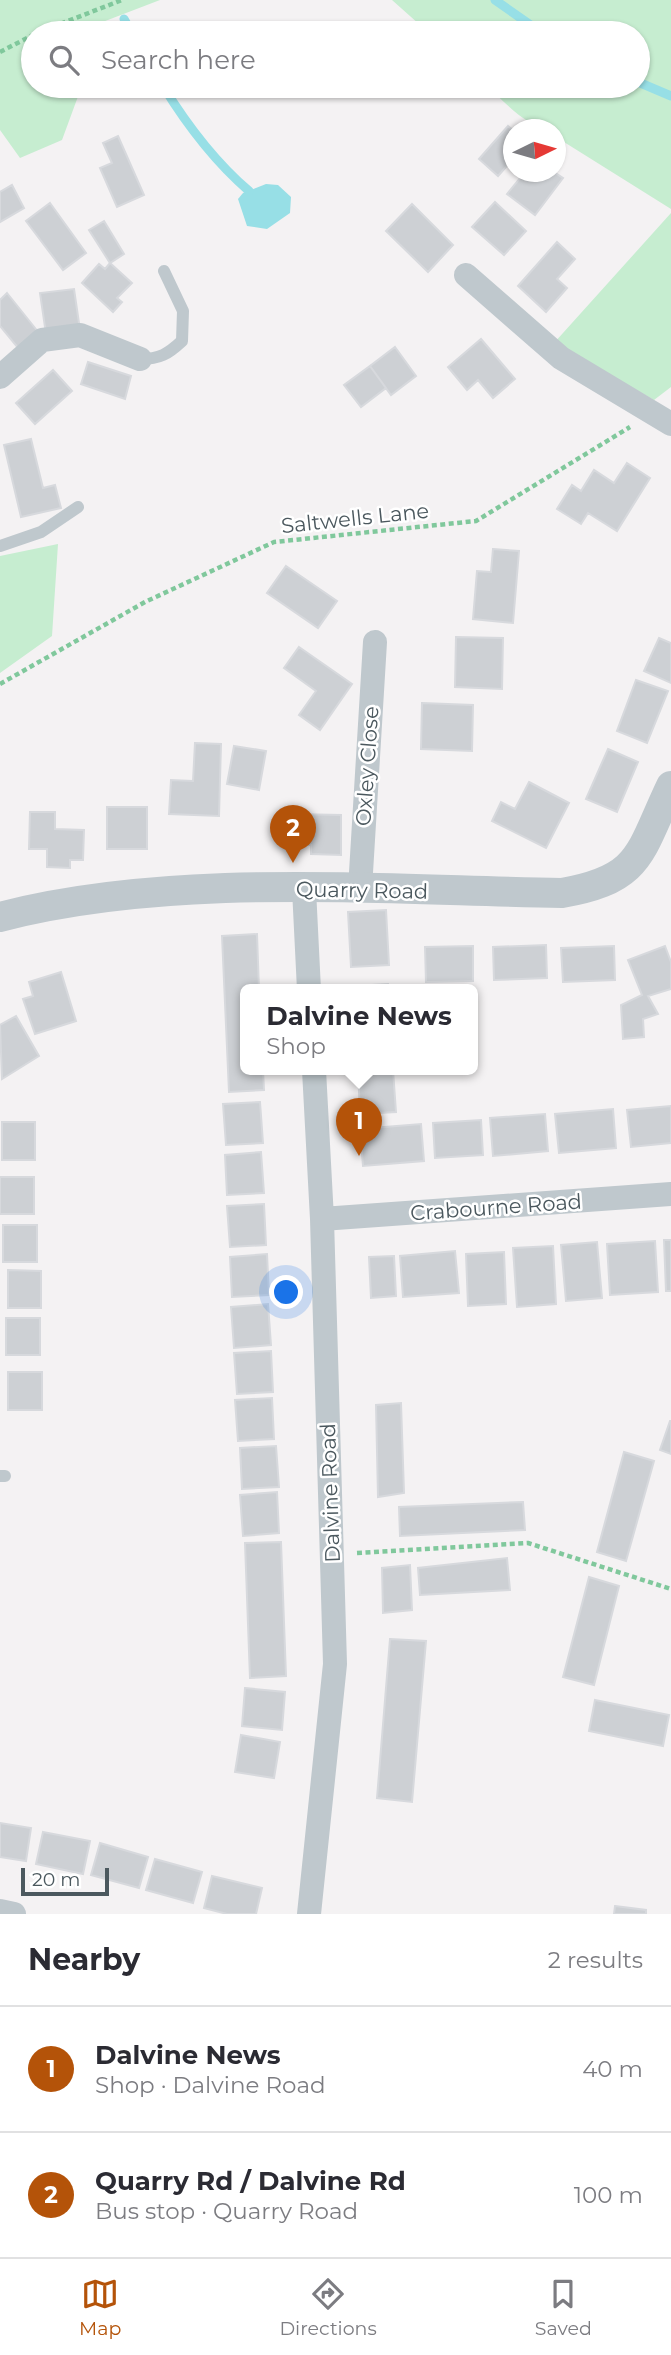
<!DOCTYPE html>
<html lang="en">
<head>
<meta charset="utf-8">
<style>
  :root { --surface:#fff; --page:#f7f7f7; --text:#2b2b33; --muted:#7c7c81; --line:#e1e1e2; --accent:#b45309 }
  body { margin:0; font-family:Montserrat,sans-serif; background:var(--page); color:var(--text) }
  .compass { position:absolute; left:503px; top:119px; width:63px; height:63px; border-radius:50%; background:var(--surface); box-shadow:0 2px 5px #0004; rotate:85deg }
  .scale { position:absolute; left:21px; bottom:18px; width:88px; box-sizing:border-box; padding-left:7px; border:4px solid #4b585e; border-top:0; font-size:19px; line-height:24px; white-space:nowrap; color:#4b585e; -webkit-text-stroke:5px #fff; paint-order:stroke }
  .you { position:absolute; left:287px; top:1293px; width:24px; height:24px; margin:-18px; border:5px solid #fff; border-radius:50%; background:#1a73e8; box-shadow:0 0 0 10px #1a73e833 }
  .badge { display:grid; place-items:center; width:46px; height:46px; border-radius:50%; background:var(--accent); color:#fff; font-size:23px; font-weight:700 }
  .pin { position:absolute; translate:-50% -58px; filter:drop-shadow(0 2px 4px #0008) }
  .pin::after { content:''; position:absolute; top:37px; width:24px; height:21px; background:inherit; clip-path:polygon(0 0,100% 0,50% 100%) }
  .popup { position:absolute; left:240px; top:984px; width:238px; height:91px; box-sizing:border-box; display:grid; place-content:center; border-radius:10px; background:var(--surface); filter:drop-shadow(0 2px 5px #0005); font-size:23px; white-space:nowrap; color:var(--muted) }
  .popup b { font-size:26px; color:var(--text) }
  .popup::after { content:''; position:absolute; left:50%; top:100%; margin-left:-14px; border:14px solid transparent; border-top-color:var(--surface) }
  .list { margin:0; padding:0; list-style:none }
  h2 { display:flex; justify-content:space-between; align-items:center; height:91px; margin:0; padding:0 28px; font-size:30px }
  h2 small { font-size:23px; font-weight:400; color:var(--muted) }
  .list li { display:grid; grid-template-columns:46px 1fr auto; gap:21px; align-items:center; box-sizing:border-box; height:126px; padding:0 28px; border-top:2px solid var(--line) }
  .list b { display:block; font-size:26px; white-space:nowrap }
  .list p { margin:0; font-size:23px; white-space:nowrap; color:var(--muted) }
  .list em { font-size:23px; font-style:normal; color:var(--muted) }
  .icon { flex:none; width:38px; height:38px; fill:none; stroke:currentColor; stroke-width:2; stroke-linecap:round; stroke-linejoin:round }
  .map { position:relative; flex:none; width:671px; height:1914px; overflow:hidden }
  .search { position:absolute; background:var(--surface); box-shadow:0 2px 5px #0004; left:21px; right:21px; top:21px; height:77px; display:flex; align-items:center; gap:18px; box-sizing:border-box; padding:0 24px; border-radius:38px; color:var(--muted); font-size:26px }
  .sheet { height:343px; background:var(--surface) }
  nav { display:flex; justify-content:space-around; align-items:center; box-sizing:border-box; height:98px; border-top:2px solid var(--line); background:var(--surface); font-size:19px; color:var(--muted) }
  nav a { display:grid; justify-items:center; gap:4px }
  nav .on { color:var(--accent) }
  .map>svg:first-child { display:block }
  .green { fill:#c6edd0 }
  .water { fill:#97dfe6 }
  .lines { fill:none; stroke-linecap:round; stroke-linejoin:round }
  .stream { stroke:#97dfe6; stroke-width:9 }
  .building { fill:#cdd0d4; stroke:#d7d9dd; stroke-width:2 }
  .path { stroke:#80c89c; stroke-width:4.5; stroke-dasharray:5 3.5; stroke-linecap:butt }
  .service { stroke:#bfc8cd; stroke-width:12 }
  .minor { stroke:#bfc8cd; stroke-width:24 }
  .tertiary { stroke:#bfc8cd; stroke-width:30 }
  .labels { text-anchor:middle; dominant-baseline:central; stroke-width:5; stroke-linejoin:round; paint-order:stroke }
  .street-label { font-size:21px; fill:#4b585e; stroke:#fff }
</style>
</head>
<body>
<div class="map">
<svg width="671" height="1914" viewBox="0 0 671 1914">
  <rect width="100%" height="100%" fill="#f4f2f3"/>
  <path class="green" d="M0 0H160L100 23 90 33H33V86H80V91L62 140 20 158 0 130Z
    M392 0H671V209L556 137V130C528 130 506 103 487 86H638V33H429Z
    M671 213V387L654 400 554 343Z
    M58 544 52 636 0 673V556Z"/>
  <path class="water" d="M266 184 278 185 291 197 290 213 267 229 247 226 238 199 243 193Z"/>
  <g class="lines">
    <path class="stream" d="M495 0 542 33
      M124 19 132 33
      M638 82 671 96
      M163 86C187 125 214 161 249 191"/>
  </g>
  <path class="building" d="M508 126 514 131V158L498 176 479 159Z
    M118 136 144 195 117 207 100 168 112 163 103 143Z
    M525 172H554L563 178 535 215 507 194Z
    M12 185 24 208 0 222V192Z
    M495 202 526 231 504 255 472 227Z
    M50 203 86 253 63 270 26 221Z
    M412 204 453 245 428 272 386 231Z
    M104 221 124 254 110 263 89 230Z
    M557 242 575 259 557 279 567 288 546 312 518 286Z
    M110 263 132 283 117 298 122 302 113 312 82 283 99 264 105 269Z
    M74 289 80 330 46 334 40 293Z
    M7 293 39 333 19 349 0 326V300Z
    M481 339 515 379 493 398 478 380 467 390 448 367Z
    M395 347 416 376 391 395 370 366Z
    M88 362 131 376 125 399 81 384Z
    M370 366 386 388 361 407 344 385Z
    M53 370 72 391 35 424 16 403Z
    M31 439 43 488 55 485 61 508 21 517 4 445Z
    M627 463 650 478 617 531 588 513 581 524 557 509 572 485 581 491 594 470 614 483Z
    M493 549 519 551 513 623 473 619 477 571 491 572Z
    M286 566 337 601 318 628 267 593Z
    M456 637 503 638 502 689 455 687Z
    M659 638 671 643V683L644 671Z
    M299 647 352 684 320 730 299 715 316 691 284 668Z
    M636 680 668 691 647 743 617 731Z
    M422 703 473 705 472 751 421 749Z
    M195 743 221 744 219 816 169 814 171 780 193 781Z
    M234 746 266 751 259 790 227 784Z
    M608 749 638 762 617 812 586 799Z
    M529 782 569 803 546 848 492 821 501 802 515 809Z
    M107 807H147V849H107Z
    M30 812H55V829L84 830 83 860H70V868L47 867V849H29Z
    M293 814 341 815V855L311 854V845L293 844Z
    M386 910 389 965 351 967 348 912Z
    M257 934 259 990H245V1070H263L264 1090 229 1092 222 936Z
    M546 945 547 978 494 980 493 947Z
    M473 946V981L426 982 425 947Z
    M614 946 615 980 563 982 561 948Z
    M665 946 671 962V989L648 996 658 1014 643 1019 644 1037 623 1039 621 1005 642 995 628 960Z
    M61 972 76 1021 35 1034 23 999 33 996 29 982Z
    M388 984 389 990H356V986Z
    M16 1016 39 1056 2 1079 0 1025Z
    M358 1070H393L396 1112 360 1114Z
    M260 1102 263 1143 226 1145 223 1104Z
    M671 1106V1143L631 1147 627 1110Z
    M613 1109 616 1148 559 1153 555 1114Z
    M545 1114 548 1151 493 1156 490 1118Z
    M481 1120 483 1155 435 1158 433 1123Z
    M2 1122H35V1160H2Z
    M421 1124 424 1161 363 1166 360 1129Z
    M261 1152 264 1193 227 1195 225 1155Z
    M0 1177H34V1214H0Z
    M264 1204 266 1245 230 1247 227 1206Z
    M3 1225H37V1262H3Z
    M664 1240H671V1291H666Z
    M655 1241 658 1292 610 1295 607 1244Z
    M597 1242 602 1298 566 1301 561 1245Z
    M553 1246 556 1304 517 1307 513 1248Z
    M455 1251 459 1293 403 1297 400 1256Z
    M504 1252 506 1304 468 1306 466 1254Z
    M267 1254 269 1295 232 1297 230 1257Z
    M394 1256 396 1296 371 1298 369 1257Z
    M8 1270 41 1271V1308H8Z
    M268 1304 271 1345 234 1348 231 1307Z
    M6 1318H40V1355H6Z
    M271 1351 273 1392 237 1394 234 1353Z
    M8 1372H42V1410H8Z
    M272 1398 274 1439 238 1441 235 1400Z
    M401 1403 404 1493 378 1497 376 1405Z
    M670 1421H671V1454L660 1450Z
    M276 1446 279 1487 242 1489 240 1448Z
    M624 1452 654 1461 626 1561 597 1552Z
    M277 1492 279 1533 243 1536 240 1495Z
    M523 1502 525 1530 400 1536 399 1507Z
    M281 1542 286 1676 250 1678 245 1543Z
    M507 1558 510 1590 420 1595 418 1568Z
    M410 1565 412 1610 383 1613 382 1568Z
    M589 1577 619 1586 594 1685 563 1677Z
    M390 1639 426 1641 412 1802 377 1798Z
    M245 1688 285 1692 282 1730 242 1726Z
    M595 1700 669 1715 663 1746 589 1731Z
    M241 1735 280 1742 274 1778 235 1772Z
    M0 1823 31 1828 26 1861 0 1857Z
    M43 1832 90 1841 83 1874 36 1864Z
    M100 1843 148 1857 139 1888 91 1875Z
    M155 1859 202 1872 193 1903 146 1890Z
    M212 1876 262 1888 256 1914H227L204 1908Z
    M615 1906 646 1910V1914H614Z"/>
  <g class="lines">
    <path class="path" d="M37 33 122 0
      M0 52 33 35
      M0 684 145 602 274 542 476 521 630 427
      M357 1553 528 1543 671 1589"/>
    <path class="service" d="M140 359C160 359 168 354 182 341L183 311 164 271
      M0 546 41 532 78 507
      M0 1476H5"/>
    <path class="minor" d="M466 275 561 358 671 424
      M0 377 42 340 80 335 140 359
      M304 889 309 990
      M360 889 375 642
      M322 1219 671 1194
      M0 1911 14 1914
      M309 1914 335 1664 322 1219 314 1070"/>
    <path class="tertiary" d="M0 917C173 872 383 890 562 893 642 879 639 853 671 786"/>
  </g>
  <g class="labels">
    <g class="street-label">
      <text transform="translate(355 518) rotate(-6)">Saltwells Lane</text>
      <text transform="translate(367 766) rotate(-86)">Oxley Close</text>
      <text transform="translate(362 890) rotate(1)">Quarry Road</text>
      <text transform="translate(496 1207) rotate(-4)">Crabourne Road</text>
      <text transform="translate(330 1493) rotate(-92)">Dalvine Road</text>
    </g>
  </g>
</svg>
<svg class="compass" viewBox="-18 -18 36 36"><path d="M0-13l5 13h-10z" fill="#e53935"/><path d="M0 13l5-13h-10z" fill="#7c7c81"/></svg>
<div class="scale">20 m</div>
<div class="you"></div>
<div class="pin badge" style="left:359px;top:1156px">1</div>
<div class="popup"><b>Dalvine News</b>Shop</div>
<div class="pin badge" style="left:293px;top:863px">2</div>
<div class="search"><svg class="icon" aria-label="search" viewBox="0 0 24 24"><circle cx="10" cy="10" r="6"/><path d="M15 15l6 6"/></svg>Search here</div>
</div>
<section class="sheet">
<h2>Nearby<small>2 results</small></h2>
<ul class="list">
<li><span class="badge">1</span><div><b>Dalvine News</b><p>Shop · Dalvine Road</p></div><em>40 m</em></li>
<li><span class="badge">2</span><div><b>Quarry Rd / Dalvine Rd</b><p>Bus stop · Quarry Road</p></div><em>100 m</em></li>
</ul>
</section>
<nav>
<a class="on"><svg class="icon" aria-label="map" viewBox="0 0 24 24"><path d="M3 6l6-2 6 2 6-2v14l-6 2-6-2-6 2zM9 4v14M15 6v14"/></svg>Map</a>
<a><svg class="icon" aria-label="directions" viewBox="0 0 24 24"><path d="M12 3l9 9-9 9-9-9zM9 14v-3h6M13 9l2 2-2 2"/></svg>Directions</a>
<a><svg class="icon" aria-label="saved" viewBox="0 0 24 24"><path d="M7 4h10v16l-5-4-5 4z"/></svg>Saved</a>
</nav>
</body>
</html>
